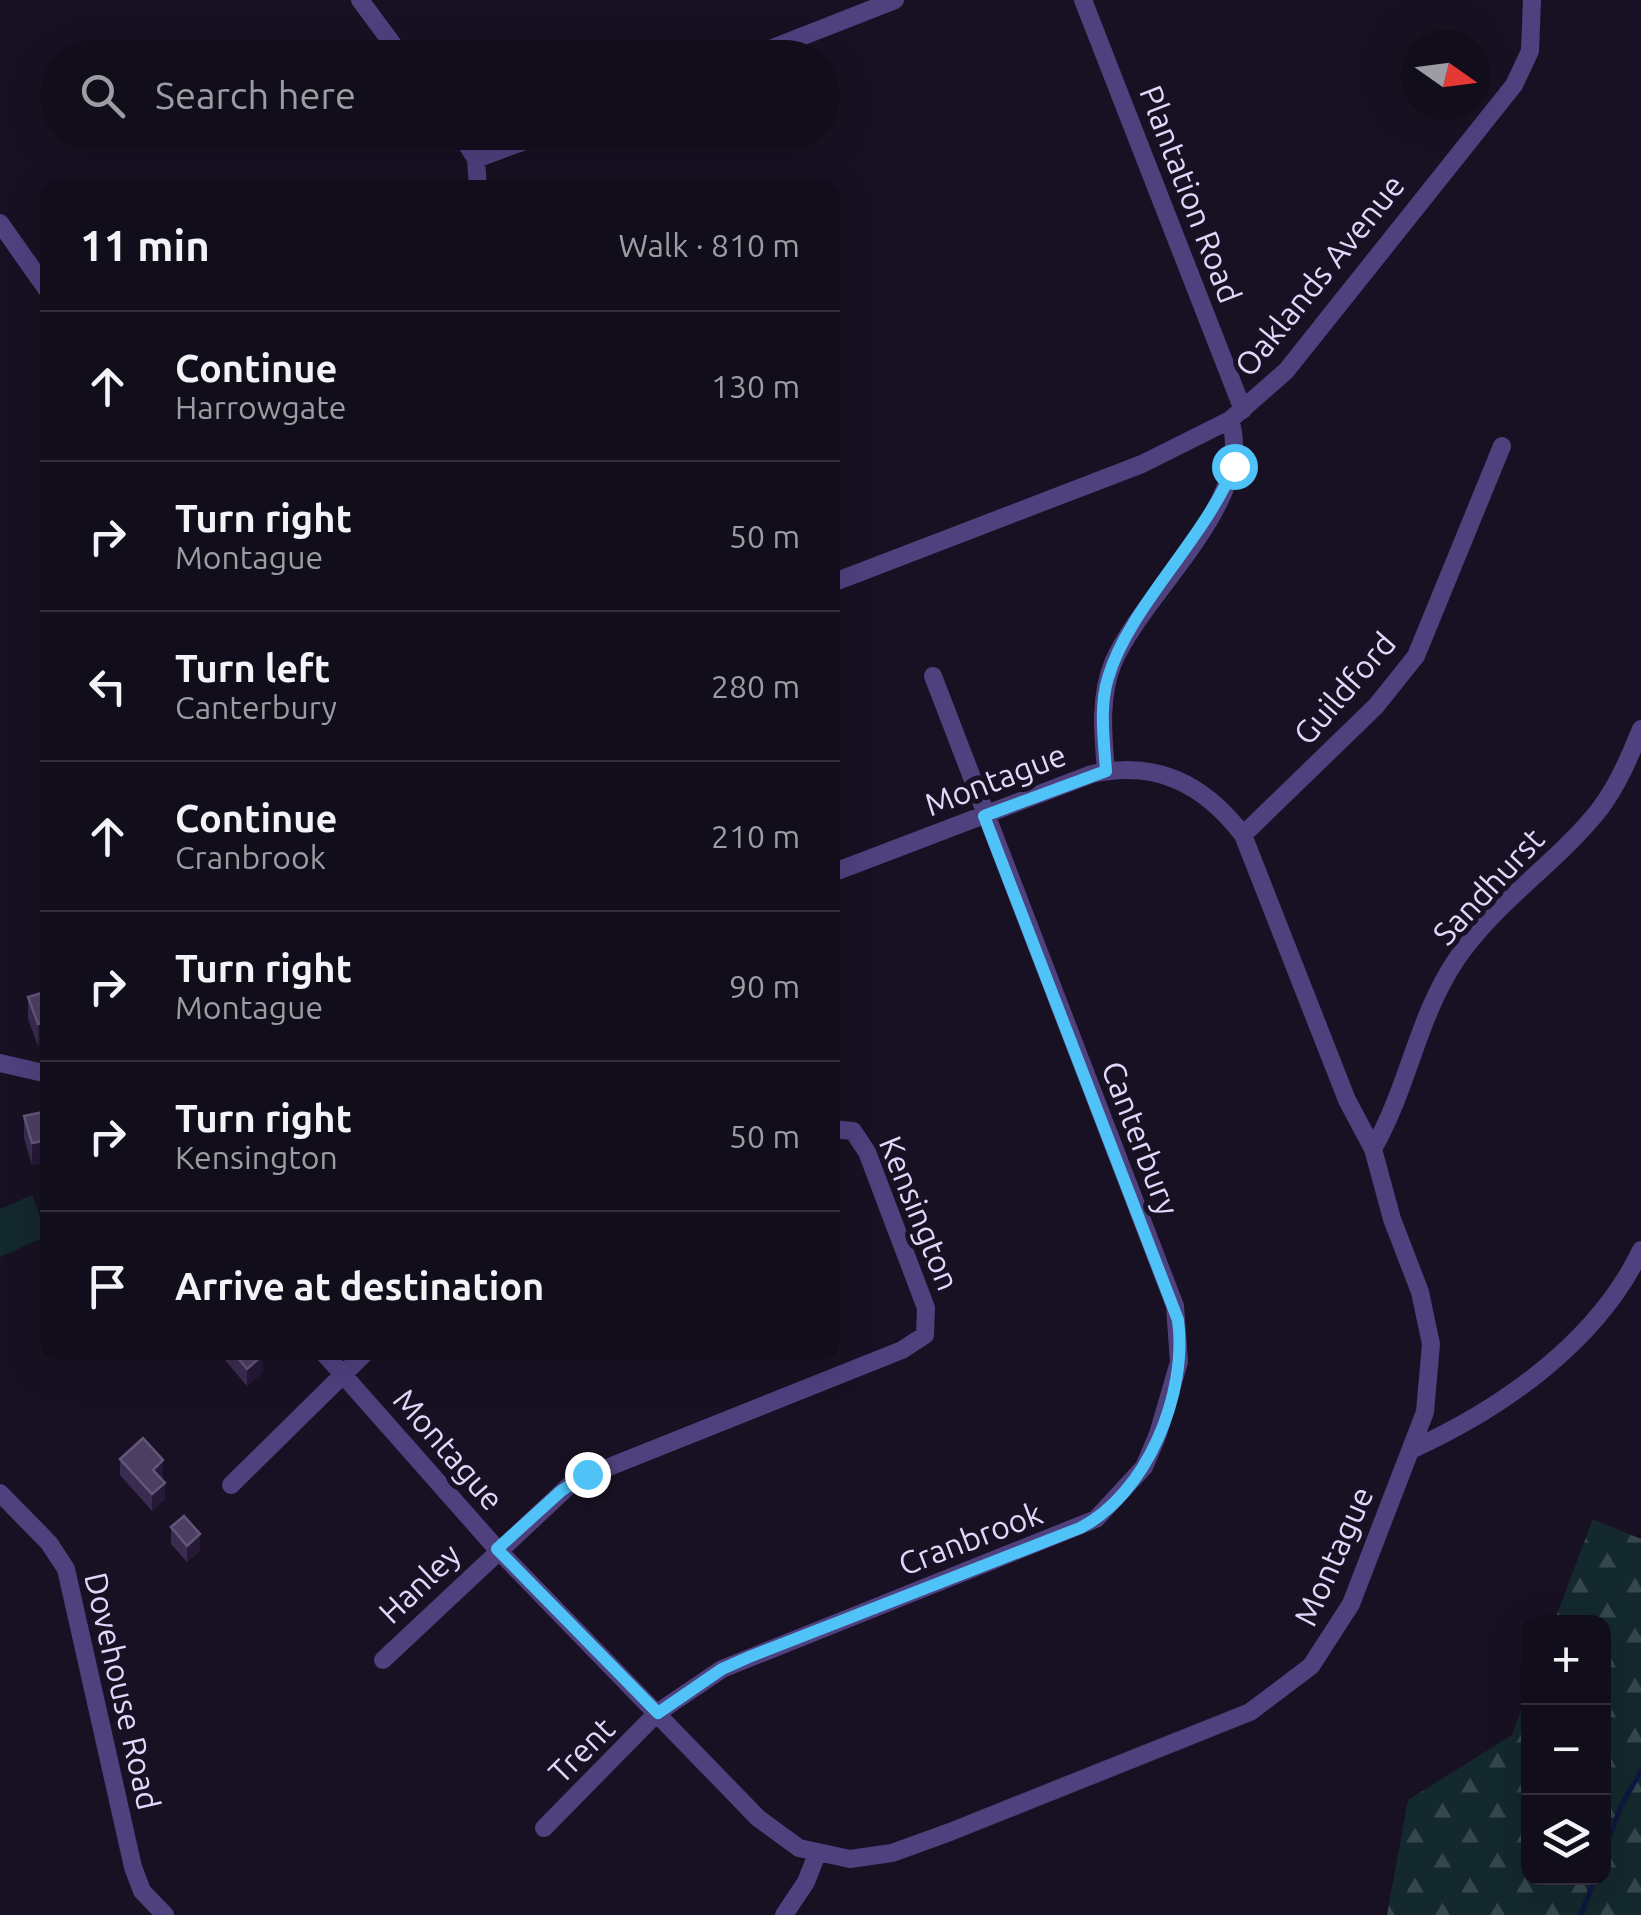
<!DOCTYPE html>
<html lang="en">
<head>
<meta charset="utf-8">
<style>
  :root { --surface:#120d1a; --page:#1f1b27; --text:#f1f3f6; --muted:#9c9ca2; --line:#312d39 }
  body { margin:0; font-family:Ubuntu,sans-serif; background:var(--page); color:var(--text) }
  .controls { position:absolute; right:30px; bottom:30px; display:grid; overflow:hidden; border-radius:20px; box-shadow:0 10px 40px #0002 }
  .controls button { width:90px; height:90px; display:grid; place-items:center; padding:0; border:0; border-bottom:2px solid var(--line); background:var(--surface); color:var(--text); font:50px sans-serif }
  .compass { position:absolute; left:1401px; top:30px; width:90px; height:90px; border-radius:50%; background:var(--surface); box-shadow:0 10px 40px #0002; rotate:104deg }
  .stop { position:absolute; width:30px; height:30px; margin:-22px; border:8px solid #4fc3f7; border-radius:50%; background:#fff }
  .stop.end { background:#4fc3f7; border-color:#fff; box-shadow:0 2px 10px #0008 }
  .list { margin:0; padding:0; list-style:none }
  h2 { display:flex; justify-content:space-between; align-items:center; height:130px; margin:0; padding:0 40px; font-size:42px }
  h2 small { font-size:32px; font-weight:400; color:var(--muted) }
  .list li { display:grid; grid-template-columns:65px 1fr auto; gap:30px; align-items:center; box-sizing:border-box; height:150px; padding:0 40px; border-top:2px solid var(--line) }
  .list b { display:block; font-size:38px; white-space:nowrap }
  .list p { margin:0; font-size:32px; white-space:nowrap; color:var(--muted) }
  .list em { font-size:32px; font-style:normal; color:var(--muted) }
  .icon { flex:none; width:55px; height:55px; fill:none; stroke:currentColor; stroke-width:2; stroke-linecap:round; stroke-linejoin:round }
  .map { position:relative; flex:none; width:1641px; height:1915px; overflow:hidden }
  .search { position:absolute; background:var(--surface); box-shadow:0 10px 40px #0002; left:40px; top:40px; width:800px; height:110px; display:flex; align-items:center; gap:25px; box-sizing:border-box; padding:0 35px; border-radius:55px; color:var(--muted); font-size:38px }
  .panel { position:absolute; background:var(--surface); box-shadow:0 10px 40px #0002; left:40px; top:180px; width:800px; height:1180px; border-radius:20px }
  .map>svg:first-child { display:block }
  .grass { fill:#14292d }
  .forest { fill:url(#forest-firs) }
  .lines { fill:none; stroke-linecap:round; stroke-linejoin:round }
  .stream { stroke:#0f173e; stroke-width:5 }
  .minor { stroke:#4f407e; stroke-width:18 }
  .wall { fill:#3a2c50 }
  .shaded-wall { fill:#251936 }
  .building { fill:#4c3e62; stroke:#63567a; stroke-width:2.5 }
  .route { stroke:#4fc3f7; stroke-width:12 }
  .labels { text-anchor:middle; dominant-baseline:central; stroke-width:10; stroke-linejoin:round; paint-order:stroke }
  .street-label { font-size:32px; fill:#e2d7fb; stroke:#181123 }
</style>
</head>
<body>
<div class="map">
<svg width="1641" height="1915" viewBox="0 0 1641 1915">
  <defs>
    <pattern id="forest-firs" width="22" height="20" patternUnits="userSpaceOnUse" patternTransform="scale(2.5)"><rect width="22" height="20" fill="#14292d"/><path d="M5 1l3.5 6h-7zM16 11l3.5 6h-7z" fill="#36474c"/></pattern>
  </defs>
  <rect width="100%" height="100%" fill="#181123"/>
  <path class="grass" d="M32 1195 47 1236 0 1257V1209Z"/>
  <path class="forest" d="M1593 1519 1641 1539V1915H1387L1408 1800 1512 1735 1528 1691V1878H1604V1622H1554Z"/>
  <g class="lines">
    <path class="stream" d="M1604 1853 1621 1806 1641 1771
      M1581 1915 1595 1878"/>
    <path class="minor" d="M360 0 403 58
      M1083 0 1243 410
      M747 58 895 0
      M459 132 476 159
      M478 188 476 159 549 132
      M0 223 48 291
      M832 583 1142 464 1230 420 1286 371 1514 85 1530 51 1532 0
      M1106 771C1103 736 1099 697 1113 663 1143 592 1257 501 1230 420
      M1243 835 1376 706 1416 656 1502 446
      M0 1063 48 1074
      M1373 1149C1409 1086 1417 1018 1456 960 1494 903 1556 864 1599 810 1618 785 1629 758 1641 729
      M323 1352 497 1549 758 1818 799 1848 850 1859 892 1853 950 1832 1250 1712 1311 1666 1351 1604 1425 1412 1431 1344 1420 1292 1392 1219 1373 1149 1347 1100 1243 835C1204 784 1157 760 1092 774L832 873
      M1413 1449C1503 1408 1598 1341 1641 1250
      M231 1485 366 1352
      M0 1493 49 1543 66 1569 133 1867 142 1891 165 1915
      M383 1660 574 1481 902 1350 925 1335 926 1308 867 1152 853 1131 832 1129
      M544 1828 657 1713 722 1669 1096 1519 1144 1467 1158 1434 1179 1362 1175 1306 933 676
      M784 1915 806 1882 817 1854"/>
  </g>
  <path class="wall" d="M48 991 38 1046 28 1019V997Z
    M48 1097V1162L32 1165 24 1138V1116L47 1111Z
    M225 1352H267V1355L263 1358V1372L247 1386 225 1360Z
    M120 1459 163 1477 161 1479 165 1499 152 1511 120 1475Z
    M171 1527 200 1551 187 1562 171 1544Z"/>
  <path class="shaded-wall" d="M48 1021V1043L38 1046V1024Z
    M48 1140V1162L32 1165V1143Z
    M257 1352H267V1355L263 1358V1372L247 1386V1369Z
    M163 1460V1477L153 1486V1470Z
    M165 1483V1499L152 1511V1494Z
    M200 1534V1551L187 1562V1546Z"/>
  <path class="building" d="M48 991V1021L38 1024 28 997Z
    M48 1111V1140L32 1143 24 1116Z
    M233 1352H261L263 1355 247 1369Z
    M143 1438 163 1460 153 1470 165 1483 152 1494 120 1459Z
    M184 1516 200 1534 187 1546 171 1527Z"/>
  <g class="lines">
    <path class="route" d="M587 1474 561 1491 497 1549 658 1713 722 1669 749 1657 1080 1528C1147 1494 1188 1393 1178 1320L984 816 1106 771C1104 741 1099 707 1108 678 1128 608 1205 539 1234 466"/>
  </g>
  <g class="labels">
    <g class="street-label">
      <text transform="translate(1191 194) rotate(69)">Plantation Road</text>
      <text transform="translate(1319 275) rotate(-51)">Oaklands Avenue</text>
      <text transform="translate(1344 688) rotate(-49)">Guildford</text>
      <text transform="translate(995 779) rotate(-21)">Montague</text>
      <text transform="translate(1488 886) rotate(-47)">Sandhurst</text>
      <text transform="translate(1141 1138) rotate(69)">Canterbury</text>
      <text transform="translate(920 1213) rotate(68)">Kensington</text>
      <text transform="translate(449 1449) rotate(49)">Montague</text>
      <text transform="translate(970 1538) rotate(-21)">Cranbrook</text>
      <text transform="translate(1333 1556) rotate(-66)">Montague</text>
      <text transform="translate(419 1583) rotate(-44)">Hanley</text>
      <text transform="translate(123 1691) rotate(77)">Dovehouse Road</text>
      <text transform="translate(581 1750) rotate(-45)">Trent</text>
    </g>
  </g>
</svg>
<div class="controls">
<button>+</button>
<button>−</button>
<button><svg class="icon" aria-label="layers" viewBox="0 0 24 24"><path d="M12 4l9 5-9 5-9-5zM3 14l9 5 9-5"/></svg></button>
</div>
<svg class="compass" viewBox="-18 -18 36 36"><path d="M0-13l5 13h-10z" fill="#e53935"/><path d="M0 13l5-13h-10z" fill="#9c9ca2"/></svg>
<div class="stop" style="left:1234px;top:466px"></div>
<div class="stop end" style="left:587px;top:1474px"></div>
<div class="search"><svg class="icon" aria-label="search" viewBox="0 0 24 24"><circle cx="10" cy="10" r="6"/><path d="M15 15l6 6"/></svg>Search here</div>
<section class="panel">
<h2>11 min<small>Walk · 810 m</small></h2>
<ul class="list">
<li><svg class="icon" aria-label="ahead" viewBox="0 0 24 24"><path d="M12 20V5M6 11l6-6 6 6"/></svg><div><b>Continue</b><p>Harrowgate</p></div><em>130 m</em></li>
<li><svg class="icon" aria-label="right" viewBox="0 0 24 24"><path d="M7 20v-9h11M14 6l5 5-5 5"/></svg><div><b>Turn right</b><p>Montague</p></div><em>50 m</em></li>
<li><svg class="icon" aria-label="left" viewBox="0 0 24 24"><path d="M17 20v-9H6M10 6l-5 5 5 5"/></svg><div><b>Turn left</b><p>Canterbury</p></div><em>280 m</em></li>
<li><svg class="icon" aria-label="ahead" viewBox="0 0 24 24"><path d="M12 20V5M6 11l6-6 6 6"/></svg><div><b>Continue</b><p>Cranbrook</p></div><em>210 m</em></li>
<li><svg class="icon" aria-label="right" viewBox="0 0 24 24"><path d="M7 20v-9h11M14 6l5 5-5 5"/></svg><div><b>Turn right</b><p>Montague</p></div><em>90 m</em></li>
<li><svg class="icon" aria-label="right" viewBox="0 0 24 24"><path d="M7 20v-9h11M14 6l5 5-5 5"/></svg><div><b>Turn right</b><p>Kensington</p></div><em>50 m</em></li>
<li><svg class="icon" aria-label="arrive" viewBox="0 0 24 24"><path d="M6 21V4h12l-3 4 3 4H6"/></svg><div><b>Arrive at destination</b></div></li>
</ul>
</section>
</div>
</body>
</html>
